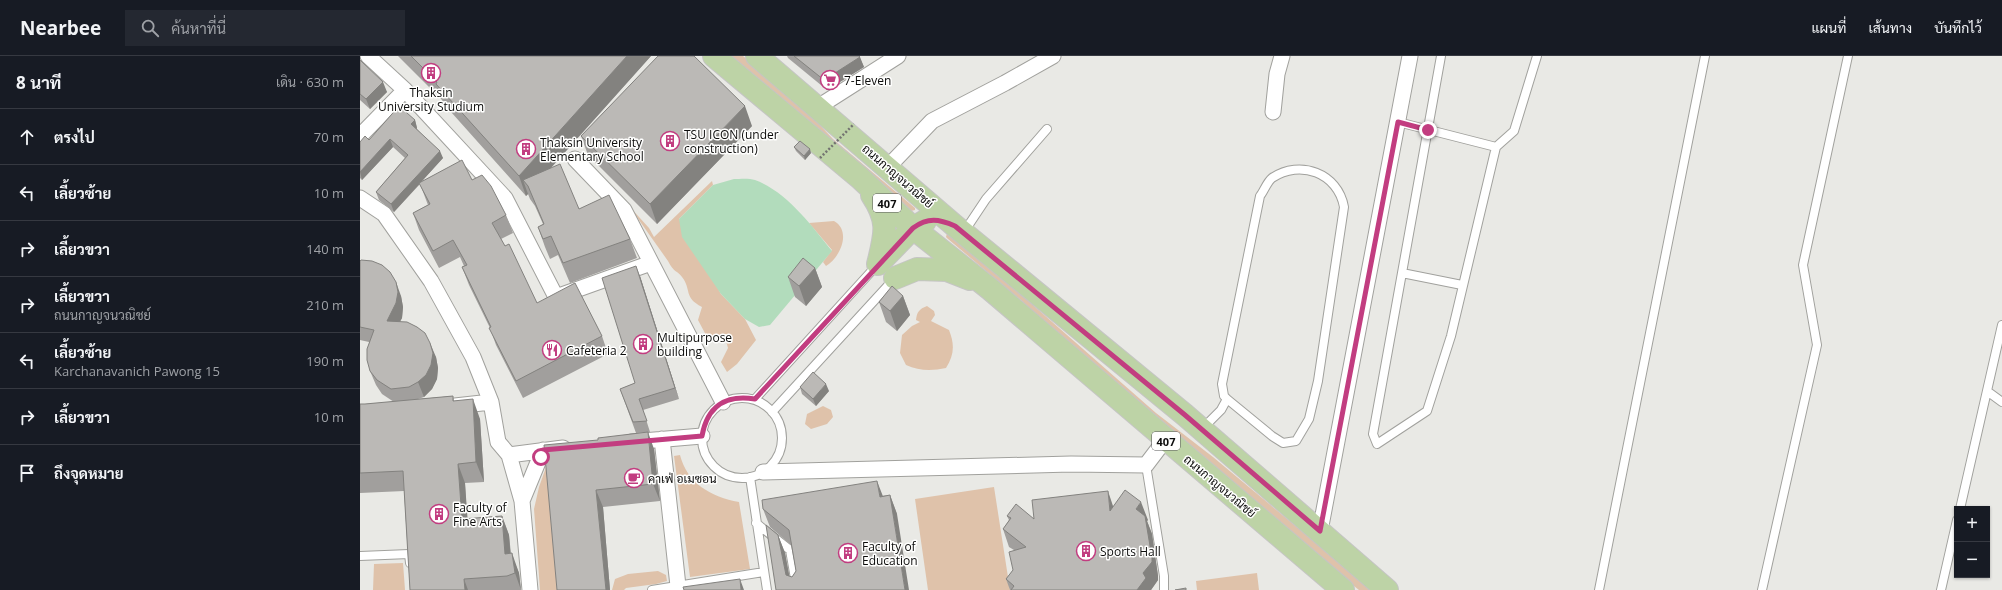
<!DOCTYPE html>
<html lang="th">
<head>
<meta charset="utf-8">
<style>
  :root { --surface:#171b24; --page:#242831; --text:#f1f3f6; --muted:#9ea1a6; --line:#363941 }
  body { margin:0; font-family:"Open Sans",Sarabun,sans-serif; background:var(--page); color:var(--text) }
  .controls { position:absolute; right:12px; bottom:12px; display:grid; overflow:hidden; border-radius:0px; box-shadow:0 1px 3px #0004 }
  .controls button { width:36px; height:36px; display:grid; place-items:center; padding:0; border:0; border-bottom:1px solid var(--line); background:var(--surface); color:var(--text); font:20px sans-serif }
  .stop { position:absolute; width:12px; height:12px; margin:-9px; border:3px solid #c23d80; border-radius:50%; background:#fff }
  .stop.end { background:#c23d80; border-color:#fff; box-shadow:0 1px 4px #0008 }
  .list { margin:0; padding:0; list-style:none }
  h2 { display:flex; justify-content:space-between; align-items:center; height:52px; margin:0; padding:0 16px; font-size:17px }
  h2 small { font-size:13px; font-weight:400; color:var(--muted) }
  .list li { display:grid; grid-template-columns:26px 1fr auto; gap:12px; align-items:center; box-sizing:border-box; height:56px; padding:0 16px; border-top:1px solid var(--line) }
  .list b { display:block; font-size:15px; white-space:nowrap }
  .list p { margin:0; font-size:13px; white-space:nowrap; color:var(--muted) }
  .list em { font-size:13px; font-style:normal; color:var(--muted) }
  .icon { flex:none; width:22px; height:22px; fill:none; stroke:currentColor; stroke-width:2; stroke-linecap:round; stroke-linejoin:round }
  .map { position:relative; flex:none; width:1642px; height:534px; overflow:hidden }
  header { display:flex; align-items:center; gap:24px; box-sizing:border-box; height:56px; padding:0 20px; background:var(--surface); border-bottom:1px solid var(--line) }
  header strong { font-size:19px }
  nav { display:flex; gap:22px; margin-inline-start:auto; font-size:14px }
  .search { width:280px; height:36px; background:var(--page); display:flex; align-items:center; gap:10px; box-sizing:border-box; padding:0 14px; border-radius:0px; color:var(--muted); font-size:15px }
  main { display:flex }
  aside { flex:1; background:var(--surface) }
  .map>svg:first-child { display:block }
  .green { fill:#dfc2aa }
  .water { fill:#b2dcbc }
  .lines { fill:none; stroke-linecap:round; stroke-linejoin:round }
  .lane-casing { stroke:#a1a19d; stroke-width:10 }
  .street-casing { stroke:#a1a19d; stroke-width:17 }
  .primary-casing { stroke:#c5c5c4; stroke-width:24 }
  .lane { stroke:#fff; stroke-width:8 }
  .street { stroke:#fff; stroke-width:15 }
  .primary { stroke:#bdd3a6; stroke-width:22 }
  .path-bridge { stroke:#747471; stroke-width:2.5; stroke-dasharray:2 2; stroke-linecap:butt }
  .wall { fill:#a19f9d }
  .shaded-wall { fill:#83827f }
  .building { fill:#bbb9b6; stroke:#83827f }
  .route { stroke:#c23d80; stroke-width:5 }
  .labels { text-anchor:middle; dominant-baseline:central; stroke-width:3; stroke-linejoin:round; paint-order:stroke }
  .shield { fill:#fffffe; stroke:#555554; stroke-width:1 }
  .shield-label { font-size:11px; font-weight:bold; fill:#0c0c0b }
  .poi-label { font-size:12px; fill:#0c0c0b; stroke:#fffffe; text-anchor:start }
  .street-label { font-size:12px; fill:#0c0c0b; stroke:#fffffe }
</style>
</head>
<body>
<header>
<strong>Nearbee</strong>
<div class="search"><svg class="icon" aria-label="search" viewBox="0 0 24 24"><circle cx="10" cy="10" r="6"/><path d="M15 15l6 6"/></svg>ค้นหาที่นี่</div>
<nav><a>แผนที่</a><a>เส้นทาง</a><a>บันทึกไว้</a></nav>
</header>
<main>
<aside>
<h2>8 นาที<small>เดิน · 630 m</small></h2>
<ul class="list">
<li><svg class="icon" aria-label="ahead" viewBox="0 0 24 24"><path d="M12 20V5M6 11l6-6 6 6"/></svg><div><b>ตรงไป</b></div><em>70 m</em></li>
<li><svg class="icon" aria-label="left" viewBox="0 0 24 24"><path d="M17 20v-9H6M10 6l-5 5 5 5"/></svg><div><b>เลี้ยวซ้าย</b></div><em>10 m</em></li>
<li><svg class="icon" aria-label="right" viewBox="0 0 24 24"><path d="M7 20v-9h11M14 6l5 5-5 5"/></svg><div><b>เลี้ยวขวา</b></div><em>140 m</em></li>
<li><svg class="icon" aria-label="right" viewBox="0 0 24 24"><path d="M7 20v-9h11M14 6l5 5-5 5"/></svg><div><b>เลี้ยวขวา</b><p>ถนนกาญจนวณิชย์</p></div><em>210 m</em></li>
<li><svg class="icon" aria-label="left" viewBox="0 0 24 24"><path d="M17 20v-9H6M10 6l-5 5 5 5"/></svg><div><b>เลี้ยวซ้าย</b><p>Karchanavanich Pawong 15</p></div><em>190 m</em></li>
<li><svg class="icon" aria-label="right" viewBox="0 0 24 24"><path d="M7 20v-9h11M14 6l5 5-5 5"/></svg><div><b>เลี้ยวขวา</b></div><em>10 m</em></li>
<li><svg class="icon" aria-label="arrive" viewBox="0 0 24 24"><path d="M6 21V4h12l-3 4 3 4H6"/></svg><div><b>ถึงจุดหมาย</b></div></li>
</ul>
</aside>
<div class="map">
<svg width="1642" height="534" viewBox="0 0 1642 534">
  <rect width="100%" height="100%" fill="#e9e9e5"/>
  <path class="green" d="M369 0H383L438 46 473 83 555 152V154L551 155Z
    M352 125 353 129 319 163 361 238 385 263 396 284 377 308 367 316 361 306 368 292 366 285 358 279 347 281 338 264 342 251C323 241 332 234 322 221 317 214 314 217 308 205L269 150 289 172 294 181Z
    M474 165C492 175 480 202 466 210L463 206 472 194 449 167Z
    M587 177 634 215 796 357 853 401 1012 534H999L984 522 692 275 662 245 588 183 586 181Z
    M567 250 574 255 575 259 571 265 589 274C595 289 594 299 586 312 572 315 559 315 546 309L540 297 542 279 552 270 560 266 556 264C557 256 559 253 567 250Z
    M463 350 471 354 473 361 467 368 451 373 445 368 447 358Z
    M320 399C327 427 351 441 379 446L390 513 330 521 314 400Z
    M190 400 202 534H180L174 453 179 431Z
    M634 431 650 534H568L555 443Z
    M43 507 45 534H13L14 508Z
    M298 515 306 519 307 525 296 528 266 532 264 534H252L255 523 268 518Z
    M897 517 899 534H837L836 525Z"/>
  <path class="water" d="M374 123C380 123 389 122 395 124 427 136 451 169 472 195L410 269 399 271 385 263 361 238 322 181 319 163 353 129Z"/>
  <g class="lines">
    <defs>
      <path id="lane" d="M1081 0 1013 378 1017 388 1067 355 1091 280 1136 91 1154 75 1177 0
        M1038 66 1136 91
        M604 176 626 143 687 73
        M1042 217 1102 229
        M1627 335 1642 346
        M342 382a40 40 0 1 1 80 0a40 40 0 1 1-80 0Z
        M395 343 518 208
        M412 356 534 223
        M842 373 861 354 867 343 864 340 862 328 900 140C904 135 907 126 912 122 940 103 978 117 984 151L958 325 949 363 936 385 923 387 912 380 867 343
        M786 409 804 520V534
        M390 421 407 534
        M1600 453 1642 269
        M396 467 430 494 437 534
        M0 500 49 498 50 507
        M292 534 404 516
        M1239 534 1345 0
        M1402 534 1457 289 1443 209 1488 0
        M1581 534 1597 464"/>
      <path id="street" d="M8 0 45 34 145 142 196 241 291 207
        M458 51 538 0
        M913 56 917 18 922 0
        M0 80 45 34
        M215 103 264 154 363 346
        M527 112 572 65 645 27 693 0
        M0 142 24 158 71 225 113 301 131 346 138 386 149 399 162 445 170 534
        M95 350 131 346
        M302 383 318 530
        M271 386 342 380
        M149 399 203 392
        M403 416 711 408 786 409 805 384
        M162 445 183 394
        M960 475 1050 0"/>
      <path id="primary" d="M354 0 500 122 553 172 630 233 983 534
        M397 0 595 170 825 359 1027 534
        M512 139C530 166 525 179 518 208
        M518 208 553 172 565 165
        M535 222 557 213 587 214 610 223"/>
    </defs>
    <use href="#lane" class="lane-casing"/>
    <use href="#street" class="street-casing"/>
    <use href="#primary" class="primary-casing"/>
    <use href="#lane" class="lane"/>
    <use href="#street" class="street"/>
    <use href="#primary" class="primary"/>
    <path class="path-bridge" d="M460 102 494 68"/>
  </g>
  <path class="wall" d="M38 0H291L191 112 219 153 270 183 277 202 210 227 198 199 190 203 185 191 178 171 183 168 175 150 170 143 168 138 166 140 83 47 82 44Z
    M427 0H499L504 11 467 34 428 2Z
    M0 4 27 36 10 53 0 44Z
    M55 64 57 72V73L83 102 61 126 112 124 146 159 153 177 141 183 177 247 242 280 248 298 163 342 136 289 130 272 109 229 102 211 104 210 100 201 79 212 59 174 53 157 68 149 60 128 34 156 19 144 16 136 45 102 33 91 2 124 0 122V86L9 84Z
    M392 70 297 168 228 99 221 80Z
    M434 91 451 97 445 104 436 95Z
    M0 205 41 240 43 251 42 262 39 266 76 301 78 312 77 323 72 333 64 341 58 343 93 340 94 345 120 363 124 426 105 427 107 463 142 460 149 479 151 498 159 517 161 534H50L44 435 0 437V348H5L34 346 22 338 16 329 10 315 9 286 0 284Z
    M455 212 462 231 446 250 435 241 428 221Z
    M280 220 319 343 283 354 290 376 276 377 260 333 275 327Z
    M543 240 550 259 537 275 526 266 519 246Z
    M440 331 469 335 456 350 442 338Z
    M238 384 294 393 300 445 243 451 250 534H197Z
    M530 439 537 458 416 534 418 479 425 497 429 520 432 521 436 515 431 489 410 471 403 453Z
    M753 451 788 464 787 465 792 478 798 520V524L791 534H650L646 523 653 514 654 494 649 491 643 473 649 464 647 460 674 463Z"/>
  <path class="shaded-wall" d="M267 0H291L170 135 168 130 163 124 168 138 166 140 159 120Z
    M500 1 504 11 467 34 464 24Z
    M23 26 27 36 10 53 6 43Z
    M385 50 392 70 297 168 290 148Z
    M55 64 57 72 54 76 51 68Z
    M30 83 33 91 2 124 0 116Z
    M450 93 451 97 445 104 444 100Z
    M80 95 83 102 34 156 31 148Z
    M276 210 280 220 319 343 315 332Z
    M455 212 462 231 446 250 439 230Z
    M36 226 41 240 43 251 42 262 33 280 27 265Z
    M543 240 550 259 537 275 530 255Z
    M70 287 76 301 78 312 77 323 72 333 64 341 58 326Z
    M466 328 469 335 456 350 453 343Z
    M113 343 120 363 124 426 116 406Z
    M288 376 294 393 300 445 293 428Z
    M98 408 105 427 109 483 102 463Z
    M517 425 524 443 520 441Z
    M236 434 243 451 250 534H246Z
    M748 435 754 453 750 455Z
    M530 439 537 458 549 534H545Z
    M781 446 788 464 787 465 792 478 798 520V524L791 534H777L776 453Z
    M142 460 149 479 152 518 145 498Z
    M418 479 425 497 432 534 426 519Z
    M152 497 159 517 161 534 155 517Z
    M104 523 108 534H105Z
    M380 523 384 534H381Z"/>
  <path class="building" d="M51 0H267L159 120 76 28 77 26Z
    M298 0H334L385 50 290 148 221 80Z
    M434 0H499L500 1 464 24Z
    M0 4 23 26 6 43 0 38Z
    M39 50 55 64 51 68 80 95 31 148 16 136 48 99 30 83 0 116V86L5 80 9 84Z
    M440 85 450 93 444 100 434 91Z
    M102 104 112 124 122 119 131 130 146 159 132 167 145 190 149 188 177 247 215 227 242 280 156 325 129 272 131 271 102 211 107 209 93 184 73 195 53 157 70 148 59 127Z
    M200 108 219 153 249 139 270 183 203 207 191 180 183 183 178 171 184 168 168 130 163 124Z
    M443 202 455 212 439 230 428 221Z
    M1 204 12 205 22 209 30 216 36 226 38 236 36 247 27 265 47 266 57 271 65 277 70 287 73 297 71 309 66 319 58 326 49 331 31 333 17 324 10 315 7 304V293L14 274 0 271V205Z
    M276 210 315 332 279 343 287 365 273 366 260 333 275 327 242 222Z
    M532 230 543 240 530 255 519 246Z
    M453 316 466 328 453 343 440 331Z
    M93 340V345L113 343 116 406 98 408 102 463 142 460 145 498 152 497 155 517 147 520 104 523 105 534H50L43 415 0 417V348H5Z
    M288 376 293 428 236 434 246 534H197L184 389 238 384V382Z
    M517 425 520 441 530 439 545 534H416L406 469 418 479 426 519 432 521 436 515 429 474 403 453 402 444Z
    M765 434 781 446 776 453 785 460 792 502V506L783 517 786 522 777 534H651L654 530 646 523 653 514 649 496 666 491 643 473 651 462 647 460 656 448 674 463 672 444 748 435 750 455Z
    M380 523 381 534H324L323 531Z
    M826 532V534H815Z"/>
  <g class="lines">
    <path class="route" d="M181 401 183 394 342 380C347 351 365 338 395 343L553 172C568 161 579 163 595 170L825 359 960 475 1038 66 1068 74"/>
  </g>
  <defs>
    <symbol id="building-ring" viewBox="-11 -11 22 22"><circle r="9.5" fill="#fffffe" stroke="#c23d80" stroke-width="1.5"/><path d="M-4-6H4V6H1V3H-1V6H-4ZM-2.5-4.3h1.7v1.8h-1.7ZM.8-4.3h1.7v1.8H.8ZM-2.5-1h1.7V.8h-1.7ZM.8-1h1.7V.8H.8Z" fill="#c23d80"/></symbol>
    <symbol id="supermarket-ring" viewBox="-11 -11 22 22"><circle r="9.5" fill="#fffffe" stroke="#c23d80" stroke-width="1.5"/><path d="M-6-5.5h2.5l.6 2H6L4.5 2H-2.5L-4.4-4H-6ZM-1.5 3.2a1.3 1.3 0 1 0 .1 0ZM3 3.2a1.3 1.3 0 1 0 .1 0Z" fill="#c23d80"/></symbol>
    <symbol id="restaurant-ring" viewBox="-11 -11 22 22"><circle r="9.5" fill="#fffffe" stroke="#c23d80" stroke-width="1.5"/><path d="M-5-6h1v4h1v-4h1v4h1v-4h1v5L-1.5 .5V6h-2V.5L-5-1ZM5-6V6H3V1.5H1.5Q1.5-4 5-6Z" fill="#c23d80"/></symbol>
    <symbol id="cafe-ring" viewBox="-11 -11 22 22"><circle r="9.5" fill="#fffffe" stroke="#c23d80" stroke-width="1.5"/><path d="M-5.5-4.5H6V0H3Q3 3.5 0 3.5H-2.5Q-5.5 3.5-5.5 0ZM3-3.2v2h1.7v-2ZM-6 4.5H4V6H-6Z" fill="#c23d80"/></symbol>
  </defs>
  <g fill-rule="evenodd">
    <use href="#building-ring" x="60" y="6" width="22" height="22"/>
    <use href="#supermarket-ring" x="459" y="13" width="22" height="22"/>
    <use href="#building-ring" x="299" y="74" width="22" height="22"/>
    <use href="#building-ring" x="155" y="82" width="22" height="22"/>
    <use href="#building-ring" x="272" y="277" width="22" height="22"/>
    <use href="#restaurant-ring" x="181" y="283" width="22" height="22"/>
    <use href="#cafe-ring" x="263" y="411" width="22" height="22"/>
    <use href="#building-ring" x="68" y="447" width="22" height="22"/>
    <use href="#building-ring" x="715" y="484" width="22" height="22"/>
    <use href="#building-ring" x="477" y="486" width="22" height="22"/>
  </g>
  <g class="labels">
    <g class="shield">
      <rect x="513" y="138" width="28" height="18" rx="3"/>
      <rect x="792" y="376" width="28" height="18" rx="3"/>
    </g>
    <g class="shield-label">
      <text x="527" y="147">407</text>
      <text x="806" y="385">407</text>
    </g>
    <g class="poi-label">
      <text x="484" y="24">7-Eleven</text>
      <text x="71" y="36" text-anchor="middle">Thaksin<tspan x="71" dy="14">University Studium</tspan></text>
      <text x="324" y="78">TSU ICON (under<tspan x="324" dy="14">construction)</tspan></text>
      <text x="180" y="86">Thaksin University<tspan x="180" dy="14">Elementary School</tspan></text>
      <text x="297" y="281">Multipurpose<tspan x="297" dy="14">building</tspan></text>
      <text x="206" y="294">Cafeteria 2</text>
      <text x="288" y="422">คาเฟ่ อเมซอน</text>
      <text x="93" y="451">Faculty of<tspan x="93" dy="14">Fine Arts</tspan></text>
      <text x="502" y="490">Faculty of<tspan x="502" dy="14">Education</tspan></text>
      <text x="740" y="495">Sports Hall</text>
    </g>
    <g class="street-label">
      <text transform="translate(538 120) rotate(41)">ถนนกาญจนวณิชย์</text>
      <text transform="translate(860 430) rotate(40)">ถนนกาญจนวณิชย์</text>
    </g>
  </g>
</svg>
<div class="controls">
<button>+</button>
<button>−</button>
</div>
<div class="stop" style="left:181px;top:401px"></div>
<div class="stop end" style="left:1068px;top:74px"></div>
</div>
</main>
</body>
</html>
